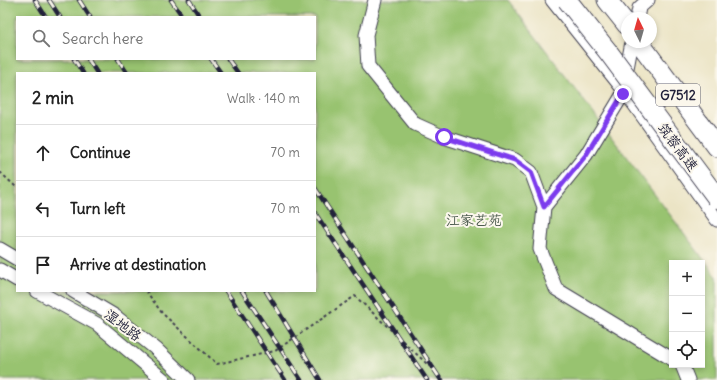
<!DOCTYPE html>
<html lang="en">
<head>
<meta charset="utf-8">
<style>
  :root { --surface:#fff; --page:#f6f6f6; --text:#222; --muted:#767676; --line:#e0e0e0 }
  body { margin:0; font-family:Delius,"LXGW WenKai TC",sans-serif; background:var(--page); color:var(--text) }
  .controls { position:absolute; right:12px; bottom:12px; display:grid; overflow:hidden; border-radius:0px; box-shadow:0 2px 6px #0003 }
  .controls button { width:36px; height:36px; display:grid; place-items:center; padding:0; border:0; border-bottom:1px solid var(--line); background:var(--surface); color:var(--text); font:20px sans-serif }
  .compass { position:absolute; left:621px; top:12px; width:36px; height:36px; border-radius:50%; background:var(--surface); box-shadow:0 2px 6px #0003; rotate:355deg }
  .stop { position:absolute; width:12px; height:12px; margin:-9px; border:3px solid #7c3aed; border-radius:50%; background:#fff }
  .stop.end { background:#7c3aed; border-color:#fff; box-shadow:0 1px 4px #0008 }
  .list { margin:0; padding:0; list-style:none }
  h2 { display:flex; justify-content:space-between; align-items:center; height:52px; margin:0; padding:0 16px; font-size:17px }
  h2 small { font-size:13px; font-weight:400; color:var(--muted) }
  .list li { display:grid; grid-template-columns:26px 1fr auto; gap:12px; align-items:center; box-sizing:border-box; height:56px; padding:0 16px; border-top:1px solid var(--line) }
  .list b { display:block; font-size:15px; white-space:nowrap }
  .list em { font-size:13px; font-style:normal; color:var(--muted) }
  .icon { flex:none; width:22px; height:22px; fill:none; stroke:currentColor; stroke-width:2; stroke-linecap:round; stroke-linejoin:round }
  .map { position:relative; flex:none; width:717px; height:380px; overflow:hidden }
  .search { position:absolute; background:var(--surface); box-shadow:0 2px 6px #0003; left:16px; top:16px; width:300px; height:44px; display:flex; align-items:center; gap:10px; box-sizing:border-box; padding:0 14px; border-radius:0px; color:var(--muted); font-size:15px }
  .panel { position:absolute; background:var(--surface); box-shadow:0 2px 6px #0003; left:16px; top:72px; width:300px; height:220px; border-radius:0px }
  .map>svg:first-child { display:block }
  .green { fill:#98c370; stroke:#5d7256; fill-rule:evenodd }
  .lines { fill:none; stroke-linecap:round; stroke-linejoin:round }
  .minor-casing { stroke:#403f50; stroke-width:15 }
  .highway-casing { stroke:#403f50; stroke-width:21 }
  .path { stroke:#403f50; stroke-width:2; stroke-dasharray:3 3; stroke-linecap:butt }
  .minor { stroke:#fff; stroke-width:13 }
  .highway { stroke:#fff; stroke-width:19 }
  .rail-casing { stroke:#22223b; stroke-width:4.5 }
  .rail { stroke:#fbf7ec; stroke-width:3; stroke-dasharray:9; stroke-linecap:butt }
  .highway-bridge-casing { stroke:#403f50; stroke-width:21; stroke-linecap:butt }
  .highway-bridge { stroke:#fff; stroke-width:19 }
  .route { stroke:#7c3aed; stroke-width:5 }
  .labels { text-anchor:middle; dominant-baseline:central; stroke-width:4; stroke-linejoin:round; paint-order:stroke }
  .shield { fill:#fbf7ec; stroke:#636270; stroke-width:1 }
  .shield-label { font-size:13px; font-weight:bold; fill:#22223b }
  .street-label { font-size:14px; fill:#22223b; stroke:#fbf7ec }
  .park-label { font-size:14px; fill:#4b5a4e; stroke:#fbf7ec }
</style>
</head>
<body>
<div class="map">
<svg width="717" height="380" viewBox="0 0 717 380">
  <rect width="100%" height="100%" fill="#fbf7ec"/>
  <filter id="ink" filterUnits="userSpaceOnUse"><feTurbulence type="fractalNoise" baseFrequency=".025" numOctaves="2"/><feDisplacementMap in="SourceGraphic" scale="8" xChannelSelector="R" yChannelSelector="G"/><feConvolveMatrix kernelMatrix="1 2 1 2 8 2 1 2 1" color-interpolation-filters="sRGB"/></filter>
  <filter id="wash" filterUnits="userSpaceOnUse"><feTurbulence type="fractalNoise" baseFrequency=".012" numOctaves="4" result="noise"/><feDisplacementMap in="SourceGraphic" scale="16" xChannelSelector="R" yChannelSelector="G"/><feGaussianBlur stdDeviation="0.9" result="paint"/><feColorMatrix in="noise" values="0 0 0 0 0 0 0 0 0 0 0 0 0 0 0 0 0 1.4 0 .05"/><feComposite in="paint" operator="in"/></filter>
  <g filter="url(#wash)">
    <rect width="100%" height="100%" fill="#ebe4c5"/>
    <path class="green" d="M0 0H508L717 277V380H0ZM17 17H315V59H17ZM17 73H315V291H17ZM672 263H702V365H672Z"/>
  </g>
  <g filter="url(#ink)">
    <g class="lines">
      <defs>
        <path id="minor" d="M375 0 366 35 368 66 415 124 444 137 515 160 531 172 544 207
          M552 0 623 89 717 220
          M637 18 639 8 648 0
          M632 42 623 89V94L586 155 544 207 540 249 556 289 672 359
          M0 249 17 259
          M0 270 17 280
          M37 291 97 324 164 380
          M73 291 115 316 156 349 188 380
          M682 365 688 380"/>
        <path id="highway" d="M607 0 627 25
          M639 42 717 147"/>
      </defs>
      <use href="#minor" class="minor-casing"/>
      <use href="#highway" class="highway-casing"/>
      <path class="path" d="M0 172 17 188
        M146 291 162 313 217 364 275 351 355 296 444 380"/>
      <use href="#minor" class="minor"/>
      <use href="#highway" class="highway"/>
      <defs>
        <path id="rail" d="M35 0 46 17
          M49 0 60 17
          M79 0 90 17
          M171 0 183 17
          M189 0 200 17
          M74 59 83 73
          M88 59 97 73
          M118 59 127 73
          M211 59 221 73
          M228 59 238 73
          M315 188 441 380
          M315 213 427 380
          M226 291 285 380
          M242 291 301 380
          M266 291 320 380"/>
      </defs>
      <use href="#rail" class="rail-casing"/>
      <use href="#rail" class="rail"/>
      <defs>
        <path id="highway-bridge" d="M567 0 609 53 717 198"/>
      </defs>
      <use href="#highway-bridge" class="highway-bridge-casing"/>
      <use href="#highway-bridge" class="highway-bridge"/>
    </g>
  </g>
  <g class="lines" filter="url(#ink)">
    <path class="route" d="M444 137 515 160 531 172 544 207 586 155 623 94"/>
  </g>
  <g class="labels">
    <rect class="shield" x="656" y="84" width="44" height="22" rx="3"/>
    <g class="shield-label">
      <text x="678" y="95">G7512</text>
    </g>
    <g class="street-label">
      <text transform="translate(678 147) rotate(53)">筑蓉高速</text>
      <text transform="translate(123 325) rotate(37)">湿地路</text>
    </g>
    <g class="park-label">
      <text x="474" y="220">江家艺苑</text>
    </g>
  </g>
</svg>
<div class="controls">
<button>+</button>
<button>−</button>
<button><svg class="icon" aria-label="locate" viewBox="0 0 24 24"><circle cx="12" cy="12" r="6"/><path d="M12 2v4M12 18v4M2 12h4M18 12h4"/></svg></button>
</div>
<svg class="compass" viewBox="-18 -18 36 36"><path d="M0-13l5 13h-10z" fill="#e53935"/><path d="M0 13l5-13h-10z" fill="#767676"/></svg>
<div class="stop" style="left:444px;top:137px"></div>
<div class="stop end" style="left:623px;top:94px"></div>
<div class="search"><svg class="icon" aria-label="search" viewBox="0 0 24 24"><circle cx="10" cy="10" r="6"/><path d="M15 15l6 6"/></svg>Search here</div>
<section class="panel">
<h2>2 min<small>Walk · 140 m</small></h2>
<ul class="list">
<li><svg class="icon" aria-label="ahead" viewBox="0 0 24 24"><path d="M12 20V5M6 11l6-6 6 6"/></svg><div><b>Continue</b></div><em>70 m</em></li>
<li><svg class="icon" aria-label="left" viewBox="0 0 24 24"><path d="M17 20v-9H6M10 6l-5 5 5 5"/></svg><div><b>Turn left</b></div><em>70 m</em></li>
<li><svg class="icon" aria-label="arrive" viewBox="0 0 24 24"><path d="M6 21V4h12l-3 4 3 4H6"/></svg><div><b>Arrive at destination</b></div></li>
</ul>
</section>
</div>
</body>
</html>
